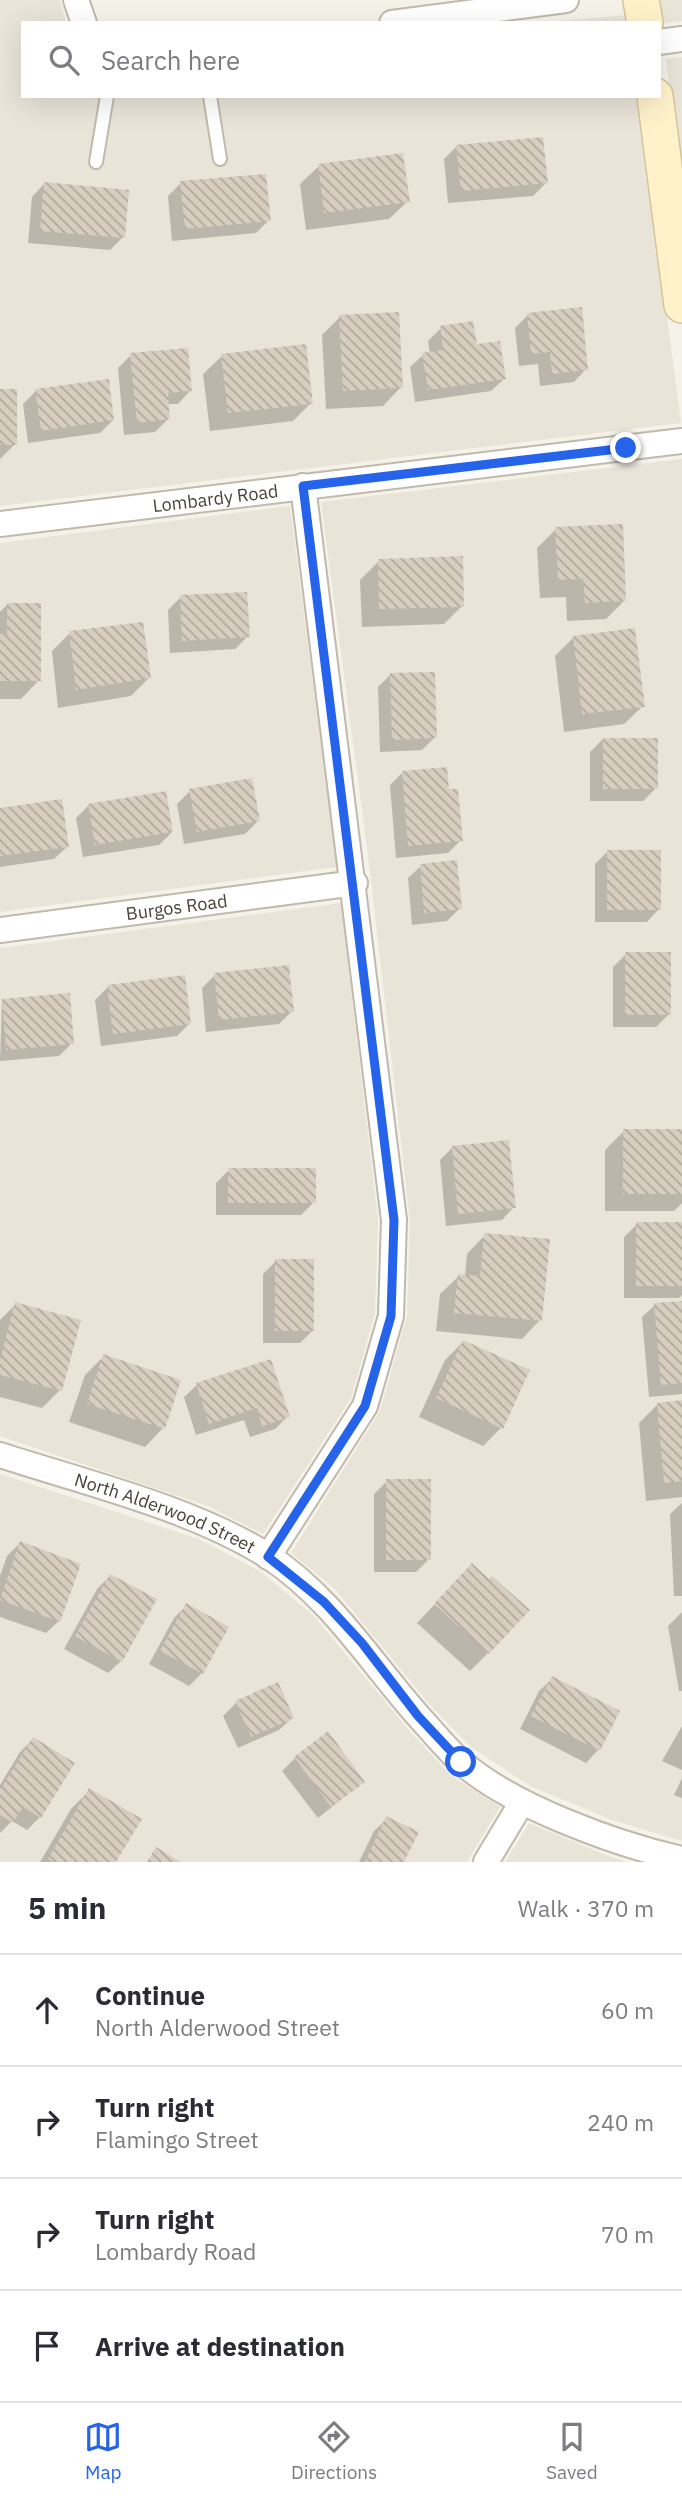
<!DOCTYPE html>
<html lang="en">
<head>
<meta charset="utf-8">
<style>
  :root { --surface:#fff; --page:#f7f7f7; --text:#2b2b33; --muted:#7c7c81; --line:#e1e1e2; --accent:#2563eb }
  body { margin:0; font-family:"IBM Plex Sans",sans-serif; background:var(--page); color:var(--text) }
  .stop { position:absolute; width:21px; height:21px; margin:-16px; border:5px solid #2563eb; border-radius:50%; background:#fff }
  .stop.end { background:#2563eb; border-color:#fff; box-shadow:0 2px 7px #0008 }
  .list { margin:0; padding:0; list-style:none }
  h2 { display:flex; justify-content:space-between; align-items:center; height:91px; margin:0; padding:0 28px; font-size:30px }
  h2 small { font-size:23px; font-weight:400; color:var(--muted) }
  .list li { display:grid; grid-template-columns:46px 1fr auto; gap:21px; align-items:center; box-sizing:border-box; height:112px; padding:0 28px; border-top:2px solid var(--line) }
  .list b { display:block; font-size:26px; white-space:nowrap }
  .list p { margin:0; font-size:23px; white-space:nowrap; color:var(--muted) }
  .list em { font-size:23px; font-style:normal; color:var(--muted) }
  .icon { flex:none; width:38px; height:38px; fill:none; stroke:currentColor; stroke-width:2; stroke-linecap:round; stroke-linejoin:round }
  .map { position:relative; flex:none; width:682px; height:1862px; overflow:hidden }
  .search { position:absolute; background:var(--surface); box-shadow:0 7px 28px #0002; left:21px; right:21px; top:21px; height:77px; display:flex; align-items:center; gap:18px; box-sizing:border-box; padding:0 24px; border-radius:0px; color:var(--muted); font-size:26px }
  .sheet { height:539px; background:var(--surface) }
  nav { display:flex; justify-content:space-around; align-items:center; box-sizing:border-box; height:98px; border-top:2px solid var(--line); background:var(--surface); font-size:19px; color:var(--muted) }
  nav a { display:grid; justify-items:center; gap:4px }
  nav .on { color:var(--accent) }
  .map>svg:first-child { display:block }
  .residential { fill:#e9e4d8 }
  .shadow { fill:#0003 }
  .building { fill:url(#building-back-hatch) }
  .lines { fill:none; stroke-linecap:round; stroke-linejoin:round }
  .lane-casing { stroke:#c1baac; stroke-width:16 }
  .street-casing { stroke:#c1baac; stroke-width:28 }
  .secondary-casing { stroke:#d5c59a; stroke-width:38 }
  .lane { stroke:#fff; stroke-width:12 }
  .street { stroke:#fff; stroke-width:24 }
  .secondary { stroke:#fff2cb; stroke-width:35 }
  .route { stroke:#2563eb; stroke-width:9 }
  .labels { text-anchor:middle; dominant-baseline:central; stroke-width:7; stroke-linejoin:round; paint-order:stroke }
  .street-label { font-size:18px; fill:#494238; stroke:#fff }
</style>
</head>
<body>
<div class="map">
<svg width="682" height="1862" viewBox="0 0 682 1862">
  <defs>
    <pattern id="building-back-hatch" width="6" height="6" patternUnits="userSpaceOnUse" patternTransform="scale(1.75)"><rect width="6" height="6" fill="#d7cebf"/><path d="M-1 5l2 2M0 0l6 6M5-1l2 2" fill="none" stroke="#b0a99c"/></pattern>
  </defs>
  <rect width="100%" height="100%" fill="#f5f2ea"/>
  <path class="residential" d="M0 0H60L66 23H23V96H638L681 423 0 506Z
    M658 0H682V21L661 24Z
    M628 15 629 23H536Z
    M682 57V182L666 59Z
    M682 459V1841L612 1820 530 1786 471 1747 429 1704 335 1589 291 1553 380 1411 407 1316 410 1221 369 863 321 502Z
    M290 506 337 867 0 912V543Z
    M341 903 378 1221 375 1313 351 1398 263 1534 208 1506 0 1436V948Z
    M0 1474 199 1539 261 1572 314 1616 407 1728 450 1775 500 1807 467 1862H0Z
    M529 1823 603 1854 627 1862H505Z"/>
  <path class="shadow" d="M457 146 546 183 533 196 448 203 444 159Z
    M319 166 408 201 389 219 306 230 300 184Z
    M181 183 269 220 256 233 172 241 168 196Z
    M44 184 123 237 110 250 28 243 32 197Z
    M528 315 586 369 574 382 540 386 538 364 519 366 515 328Z
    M340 317 401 387 383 406 326 409 322 335Z
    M441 328 475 346 504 379 491 391 415 402 410 367 423 355 430 354 428 341Z
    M131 355 190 391 178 404H167L168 419 155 432 124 435 118 368Z
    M222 356 311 403 293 421 210 431 203 374Z
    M0 391 15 444 0 459Z
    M36 391 113 420 100 433 28 443 23 404Z
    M556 529 625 600 606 619 567 621 566 597 540 598 537 548Z
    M379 561 462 606 444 624 362 627 360 580Z
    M181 597 248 636 235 649 170 653 168 610Z
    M8 604 39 680 21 699H0V612Z
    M70 633 149 678 131 696 58 708 52 651Z
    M573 638 643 706 624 724 564 732 555 656Z
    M391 674 435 737 422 750 380 752 378 687Z
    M603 739 656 788 643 801H590V752Z
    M403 772 447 791 461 840 448 853 396 858 390 785Z
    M190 791 258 821 245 834 184 844 177 804Z
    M89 805 172 832 159 845 83 857 76 818Z
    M0 809 67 847 54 859 0 867Z
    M608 851 659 909 647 922H595V864Z
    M421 866 460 908 447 921 412 925 408 878Z
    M626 954 669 1014 656 1027H613V967Z
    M215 975 292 1011 279 1024 206 1032 202 988Z
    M108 987 190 1023 177 1036 101 1046 95 1000Z
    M2 1001 72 1043 59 1056 0 1061Z
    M624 1131H682V1203L674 1211H605V1150Z
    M453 1147 514 1207 502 1220 446 1226 440 1160Z
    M229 1170 314 1202 301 1215H216V1183Z
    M637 1224H682V1295L679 1298H624V1237Z
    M485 1235 540 1320 522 1339 436 1331 440 1294 459 1276H465L467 1254Z
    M276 1261 313 1330 300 1343H263V1274Z
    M682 1302V1394L649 1397 642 1317 655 1305Z
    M16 1304 60 1390 42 1408 0 1397V1320Z
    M463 1342 501 1428 483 1446 419 1417 445 1360Z
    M104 1356 163 1428 145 1447 69 1422 85 1375Z
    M197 1385 288 1416 275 1429 250 1437 244 1420 196 1435 184 1397Z
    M682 1402V1497L646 1501 639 1423 657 1405Z
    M387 1481 429 1559 416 1572H374V1494Z
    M682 1503V1596H674L670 1514Z
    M20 1543 59 1621 46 1633 0 1617V1576L7 1556Z
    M110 1576 121 1661 108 1673 64 1649 97 1589Z
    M454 1584 488 1653 470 1671 417 1623Z
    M187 1605 227 1628 202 1673 189 1686 149 1664 174 1618Z
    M682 1612V1691H679L668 1626Z
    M552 1679 598 1750 586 1763 520 1729 539 1691Z
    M236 1703 292 1718 279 1730 238 1748 223 1716Z
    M682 1726V1770L662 1761Z
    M33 1739 40 1817 27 1830 12 1821 0 1833V1785L20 1752Z
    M295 1758 363 1782 318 1818 282 1771Z
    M682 1778V1798L674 1795Z
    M90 1790 114 1862H40L71 1809Z
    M387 1819 402 1862H359L374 1831Z"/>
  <path class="building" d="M543 137 548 183 461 191 456 145Z
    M403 153 410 202 324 213 318 164Z
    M266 174 271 221 185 229 180 181Z
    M44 182 129 190 125 238 40 231Z
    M582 307 588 370 552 374 550 352 531 354 527 313Z
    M399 312 403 388 343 391 339 315Z
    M473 321 477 344 500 341 506 379 428 390 422 353 443 350 440 326Z
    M306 344 313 404 228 413 221 354Z
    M188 348 192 391 168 393 170 419 137 423 130 353Z
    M109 379 114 420 41 431 35 389Z
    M0 389H17V445H0Z
    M623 524 626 601 585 603 583 579 558 580 555 527Z
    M463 556 464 607 379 609 378 559Z
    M247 592 250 637 182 641 180 595Z
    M7 603H41V681H0V634H7Z
    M143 622 151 678 76 690 69 631Z
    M635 628 645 707 582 714 573 636Z
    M435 672 437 738 392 740 390 673Z
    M603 738H658V789H603Z
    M447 767 449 789H458L463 841 408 846 402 771Z
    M252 778 260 821 197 832 189 789Z
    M166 791 173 832 95 845 88 804Z
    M62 799 69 847 0 856V808Z
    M607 850H661V910H607Z
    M457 860 462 909 424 913 420 864Z
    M625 952H671V1015H625Z
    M289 965 294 1012 219 1020 214 973Z
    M185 975 191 1024 113 1034 107 985Z
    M70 993 74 1044 6 1050 2 999Z
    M623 1129H682V1194H623Z
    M509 1140 516 1208 458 1214 452 1146Z
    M228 1168H316V1203H228Z
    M636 1222H682V1286H636Z
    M484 1233 550 1239 542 1321 454 1313 458 1274 480 1276Z
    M275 1259H314V1331H275Z
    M682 1301V1383L661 1385 654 1303Z
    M15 1302 81 1320 62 1391 0 1375V1361Z
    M463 1340 530 1370 503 1429 436 1398Z
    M103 1354 181 1380 165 1429 87 1404Z
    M271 1359 290 1417 262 1426 257 1408 209 1424 196 1383Z
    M682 1400V1481L664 1483 657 1403Z
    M386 1479H431V1560H386Z
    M20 1541 81 1564 60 1622 0 1600Z
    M472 1563 489 1579 492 1576 530 1610 489 1654 434 1604Z
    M110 1574 157 1599 122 1662 75 1636Z
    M186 1603 229 1627 203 1674 160 1651Z
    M552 1676 620 1711 600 1751 531 1716Z
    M278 1682 294 1718 251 1737 235 1701Z
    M328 1731 365 1782 331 1807 294 1757Z
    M33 1737 75 1763 41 1818 23 1807 13 1823 0 1815V1790Z
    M89 1788 142 1819 116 1862H53L48 1859Z
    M386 1816 419 1832 404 1862H365Z
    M156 1847 181 1862H147Z"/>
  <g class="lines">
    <defs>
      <path id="lane" d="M210 96 220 159
        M96 162 107 96"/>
      <g id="street">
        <path d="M76 0 84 23"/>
        <path d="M392 23 566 0"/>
        <path d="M659 42 682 39"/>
        <path id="s1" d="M0 524 682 441"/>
        <path id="s2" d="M0 930 355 883"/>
        <path id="s3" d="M0 1455C86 1483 192 1508 268 1556 332 1598 370 1662 420 1718 433 1732 446 1748 460 1761 511 1806 615 1844 682 1859"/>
        <path d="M268 1557 365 1406 391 1316 394 1220 303 486"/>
        <path d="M486 1862 522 1802"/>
      </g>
      <path id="secondary" d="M641 0 645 23
        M655 96 682 305"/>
    </defs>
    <use href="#lane" class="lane-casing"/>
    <use href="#street" class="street-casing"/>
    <use href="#secondary" class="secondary-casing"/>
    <use href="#lane" class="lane"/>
    <use href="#street" class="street"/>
    <use href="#secondary" class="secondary"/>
  </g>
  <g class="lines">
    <path class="route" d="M461 1762 418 1716 362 1643 324 1602 268 1557 365 1406 391 1316 394 1220 303 486 626 448"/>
  </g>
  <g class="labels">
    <g class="street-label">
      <text stroke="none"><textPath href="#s1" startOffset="217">Lombardy Road</textPath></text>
      <text stroke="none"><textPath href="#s2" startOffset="178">Burgos Road</textPath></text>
      <text stroke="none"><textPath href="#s3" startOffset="175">North Alderwood Street</textPath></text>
    </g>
  </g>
</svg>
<div class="stop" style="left:461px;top:1762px"></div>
<div class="stop end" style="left:626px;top:448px"></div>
<div class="search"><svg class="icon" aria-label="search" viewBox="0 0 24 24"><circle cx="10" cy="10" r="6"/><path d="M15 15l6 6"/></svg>Search here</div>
</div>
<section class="sheet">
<h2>5 min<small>Walk · 370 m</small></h2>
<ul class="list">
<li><svg class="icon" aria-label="ahead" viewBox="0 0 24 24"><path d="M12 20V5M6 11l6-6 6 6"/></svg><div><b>Continue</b><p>North Alderwood Street</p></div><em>60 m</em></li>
<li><svg class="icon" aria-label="right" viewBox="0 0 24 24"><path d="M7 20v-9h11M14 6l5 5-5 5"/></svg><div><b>Turn right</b><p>Flamingo Street</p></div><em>240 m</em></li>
<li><svg class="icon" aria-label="right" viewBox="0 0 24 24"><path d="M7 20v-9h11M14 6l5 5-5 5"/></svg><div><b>Turn right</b><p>Lombardy Road</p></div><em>70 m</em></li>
<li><svg class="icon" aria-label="arrive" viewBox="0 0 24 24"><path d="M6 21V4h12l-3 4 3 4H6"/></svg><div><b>Arrive at destination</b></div></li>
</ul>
</section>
<nav>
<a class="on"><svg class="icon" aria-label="map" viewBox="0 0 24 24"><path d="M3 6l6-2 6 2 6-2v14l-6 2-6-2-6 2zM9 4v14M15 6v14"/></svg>Map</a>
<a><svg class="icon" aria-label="directions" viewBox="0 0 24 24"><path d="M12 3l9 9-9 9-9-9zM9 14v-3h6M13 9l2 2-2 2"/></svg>Directions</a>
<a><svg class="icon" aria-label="saved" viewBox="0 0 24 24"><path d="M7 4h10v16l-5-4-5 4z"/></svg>Saved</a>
</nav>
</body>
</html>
